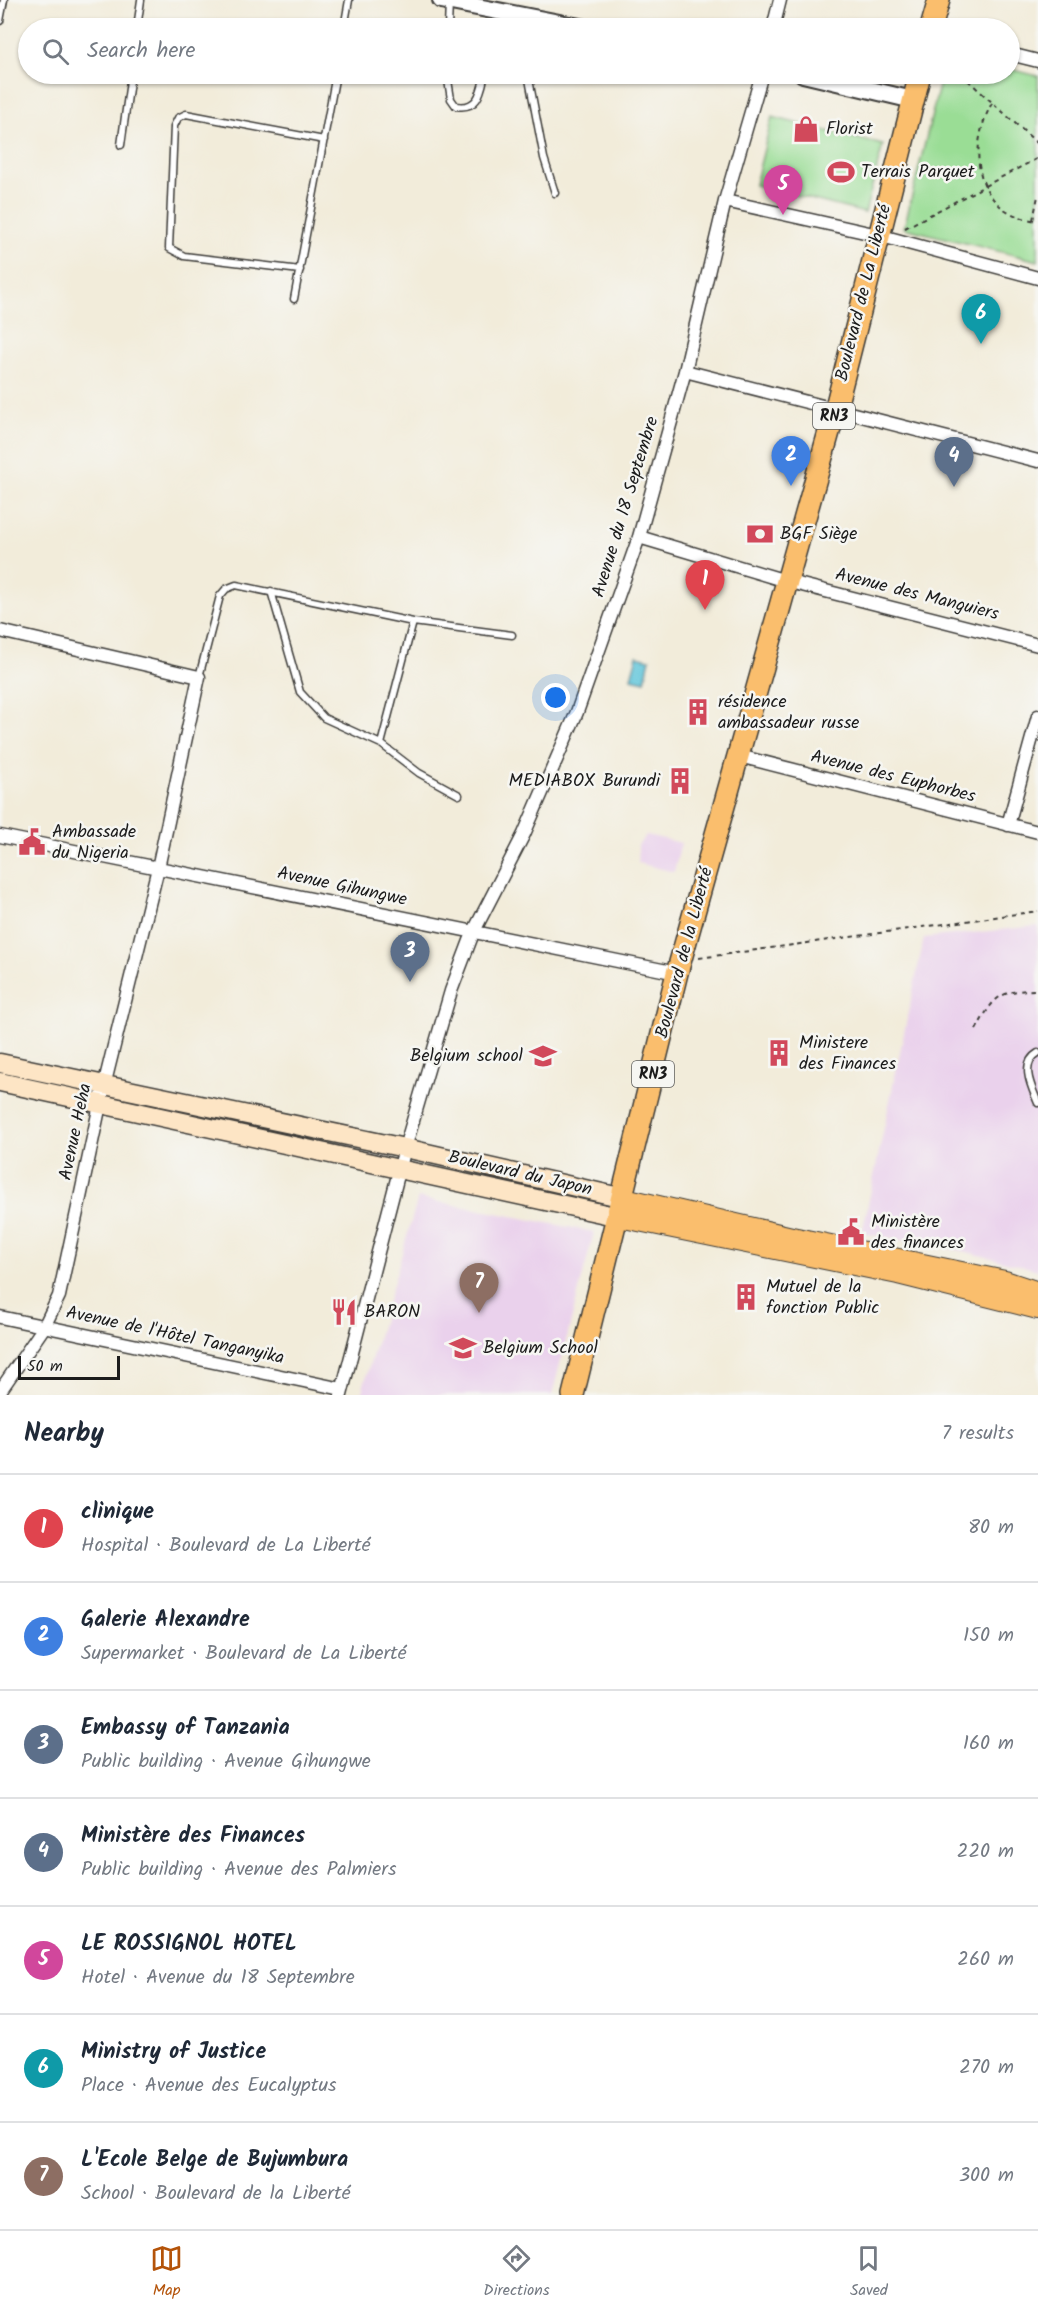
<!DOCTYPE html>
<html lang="en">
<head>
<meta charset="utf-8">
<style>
  :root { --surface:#fff; --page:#f6f6f7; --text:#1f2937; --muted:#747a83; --line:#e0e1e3; --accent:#b45309 }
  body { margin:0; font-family:Kalam,sans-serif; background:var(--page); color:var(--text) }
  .scale { position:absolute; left:18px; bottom:15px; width:102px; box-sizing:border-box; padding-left:6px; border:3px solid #1c1c1c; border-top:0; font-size:16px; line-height:21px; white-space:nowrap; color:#1c1c1c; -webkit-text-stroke:4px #f6f6f2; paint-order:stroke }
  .you { position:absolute; left:556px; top:698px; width:21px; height:21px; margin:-15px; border:4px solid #fff; border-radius:50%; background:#1a73e8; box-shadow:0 0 0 9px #1a73e833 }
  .badge { display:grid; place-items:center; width:39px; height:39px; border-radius:50%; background:var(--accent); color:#fff; font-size:20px; font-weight:700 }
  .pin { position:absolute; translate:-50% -50px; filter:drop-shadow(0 2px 3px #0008) }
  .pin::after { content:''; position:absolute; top:32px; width:21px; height:18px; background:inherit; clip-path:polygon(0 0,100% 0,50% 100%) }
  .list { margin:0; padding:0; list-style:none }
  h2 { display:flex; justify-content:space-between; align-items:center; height:78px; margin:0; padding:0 24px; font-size:26px }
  h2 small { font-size:20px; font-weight:400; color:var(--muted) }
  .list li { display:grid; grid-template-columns:39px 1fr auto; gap:18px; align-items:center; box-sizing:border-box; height:108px; padding:0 24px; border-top:2px solid var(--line) }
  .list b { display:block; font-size:22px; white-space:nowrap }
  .list p { margin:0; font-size:20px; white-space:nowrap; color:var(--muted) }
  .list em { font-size:20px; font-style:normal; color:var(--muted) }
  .icon { flex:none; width:33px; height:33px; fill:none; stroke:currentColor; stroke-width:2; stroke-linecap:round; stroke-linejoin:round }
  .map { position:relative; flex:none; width:1038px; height:1395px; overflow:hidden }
  .search { position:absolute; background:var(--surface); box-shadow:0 2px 4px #0004; left:18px; right:18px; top:18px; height:66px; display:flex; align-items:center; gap:15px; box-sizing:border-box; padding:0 21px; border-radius:33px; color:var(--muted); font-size:22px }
  .sheet { height:834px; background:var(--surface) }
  nav { display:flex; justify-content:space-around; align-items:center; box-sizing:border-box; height:84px; border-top:2px solid var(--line); background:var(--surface); font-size:16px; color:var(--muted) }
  nav a { display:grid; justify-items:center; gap:3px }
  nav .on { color:var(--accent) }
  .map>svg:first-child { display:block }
  .built { fill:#ead1ec }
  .green { fill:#9add95; stroke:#5b7c58; stroke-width:1.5 }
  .water { fill:#5dc5da; stroke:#3c707b; stroke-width:1.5 }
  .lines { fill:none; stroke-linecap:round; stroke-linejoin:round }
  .service-casing { stroke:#3c3b38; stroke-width:9 }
  .minor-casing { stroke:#3c3b38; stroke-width:15 }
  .tertiary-casing { stroke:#3c3b38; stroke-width:20 }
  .secondary-casing { stroke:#3c3b38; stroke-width:21 }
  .primary-casing { stroke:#3c3b38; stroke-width:22 }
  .trunk-casing { stroke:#3c3b38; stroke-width:24 }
  .path { stroke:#3c3b38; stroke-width:2; stroke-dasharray:4.5 4.5; stroke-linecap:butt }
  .service { stroke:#fff; stroke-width:6 }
  .minor { stroke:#fff; stroke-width:12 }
  .tertiary { stroke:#fff; stroke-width:16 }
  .secondary { stroke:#fde5c5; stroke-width:18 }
  .primary { stroke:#fabe6d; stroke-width:20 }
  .trunk { stroke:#fabe6d; stroke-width:21 }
  .labels { text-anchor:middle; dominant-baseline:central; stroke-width:5; stroke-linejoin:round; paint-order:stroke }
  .shield { fill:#f6f6f2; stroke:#5d5d5c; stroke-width:1.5 }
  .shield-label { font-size:16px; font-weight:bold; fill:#1c1c1c }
  .poi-label { font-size:18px; fill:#1c1c1c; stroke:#f6f6f2; text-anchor:start }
  .street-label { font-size:18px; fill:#1c1c1c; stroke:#f6f6f2 }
</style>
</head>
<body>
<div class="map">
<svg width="1038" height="1395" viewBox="0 0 1038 1395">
  <rect width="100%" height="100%" fill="#f6f6f2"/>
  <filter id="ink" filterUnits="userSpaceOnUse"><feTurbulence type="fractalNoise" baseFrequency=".0167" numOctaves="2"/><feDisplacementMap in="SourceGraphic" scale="12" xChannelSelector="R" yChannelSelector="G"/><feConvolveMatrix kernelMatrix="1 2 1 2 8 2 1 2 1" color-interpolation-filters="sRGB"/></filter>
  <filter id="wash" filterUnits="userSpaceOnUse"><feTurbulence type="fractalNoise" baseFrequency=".008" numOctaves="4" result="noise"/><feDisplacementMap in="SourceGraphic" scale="24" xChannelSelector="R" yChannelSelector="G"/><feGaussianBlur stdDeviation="1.35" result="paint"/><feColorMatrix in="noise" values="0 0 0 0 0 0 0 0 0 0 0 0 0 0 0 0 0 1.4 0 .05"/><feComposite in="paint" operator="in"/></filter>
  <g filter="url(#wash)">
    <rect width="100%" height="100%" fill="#f2ecda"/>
    <path class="built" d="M646 835 681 843 674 872 638 863V845Z
      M1038 926V1270L967 1252 862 1233 924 938Z
      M418 1198 594 1232 552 1395H361Z"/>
    <path class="green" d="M1010 69 1038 76V261L904 228 941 78 947 74H1010Z
      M772 117 883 145 865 213 755 185Z"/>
    <path class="water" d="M637 656 650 659 645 681 631 678Z"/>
  </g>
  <g filter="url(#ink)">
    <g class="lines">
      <defs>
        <path id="service" d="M0 21 4 0
          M137 28 141 0
          M344 28 349 0
          M448 28 449 2
          M447 74 451 99 456 106C479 110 481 91 485 74
          M528 74 544 158 555 193
          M121 145 131 74
          M300 270 184 256 169 248 174 126 178 118 186 114 324 140
          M294 299 336 74
          M271 591 300 692 324 718 381 744 413 622
          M199 677 220 596 226 589 236 585 413 622 512 635
          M381 744 419 773 459 795
          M1038 1053C1019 1064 1032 1088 1038 1103"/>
        <path id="minor" d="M773 28 780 0
          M1010 54 1038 61
          M725 201 878 235 1038 278
          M685 371 1038 461
          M639 537 786 581 1038 645
          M0 631 199 677 158 868 104 1086 59 1296 44 1327 0 1391
          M739 756 1038 832
          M1008 825 1038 716
          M0 836 677 973
          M0 1317 342 1389
          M341 1395 405 1148 451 991 473 933 524 834 577 712 639 537 685 371 725 201 762 74"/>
        <path id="tertiary" d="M441 0 585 28
          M803 74 913 100"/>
        <path id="secondary" d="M0 1063 405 1148 624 1198
          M0 1082 619 1217"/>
        <path id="primary" d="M624 1198 792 1237 1005 1281 1038 1292
          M619 1217 898 1274 1038 1309"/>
        <path id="trunk" d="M931 28 939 0
          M573 1395 677 973 836 407 920 74"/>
      </defs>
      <use href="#service" class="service-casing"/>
      <use href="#minor" class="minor-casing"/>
      <use href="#tertiary" class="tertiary-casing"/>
      <use href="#secondary" class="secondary-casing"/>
      <use href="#primary" class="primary-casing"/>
      <use href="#trunk" class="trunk-casing"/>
      <path class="path" d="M961 74 1038 144
        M992 103C966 151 975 214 1038 221
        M1033 220 1038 196
        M905 228 1038 158
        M699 958 1038 911
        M976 1030C994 997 998 990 1038 990"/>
      <use href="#service" class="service"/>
      <use href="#minor" class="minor"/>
      <use href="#tertiary" class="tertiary"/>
      <use href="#secondary" class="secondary"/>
      <use href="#primary" class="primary"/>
      <use href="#trunk" class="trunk"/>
    </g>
  </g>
  <defs>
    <symbol id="shop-bare" viewBox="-9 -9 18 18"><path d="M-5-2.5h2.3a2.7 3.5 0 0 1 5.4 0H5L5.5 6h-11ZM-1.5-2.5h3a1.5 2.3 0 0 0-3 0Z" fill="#d1495b" stroke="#f6f6f2" stroke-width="2.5" paint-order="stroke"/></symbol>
    <symbol id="stadium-bare" viewBox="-9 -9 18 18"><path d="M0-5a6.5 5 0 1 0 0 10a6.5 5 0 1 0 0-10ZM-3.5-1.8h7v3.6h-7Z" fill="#d1495b" stroke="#f6f6f2" stroke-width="2.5" paint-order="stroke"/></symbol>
    <symbol id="bank-bare" viewBox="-9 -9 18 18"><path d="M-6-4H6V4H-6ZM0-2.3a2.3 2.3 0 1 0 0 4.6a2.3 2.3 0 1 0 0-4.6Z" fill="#d1495b" stroke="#f6f6f2" stroke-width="2.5" paint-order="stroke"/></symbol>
    <symbol id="building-bare" viewBox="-9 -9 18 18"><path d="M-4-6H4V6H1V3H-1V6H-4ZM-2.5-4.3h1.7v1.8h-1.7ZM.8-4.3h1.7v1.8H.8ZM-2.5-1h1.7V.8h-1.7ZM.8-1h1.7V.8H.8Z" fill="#d1495b" stroke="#f6f6f2" stroke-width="2.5" paint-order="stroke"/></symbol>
    <symbol id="civic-bare" viewBox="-9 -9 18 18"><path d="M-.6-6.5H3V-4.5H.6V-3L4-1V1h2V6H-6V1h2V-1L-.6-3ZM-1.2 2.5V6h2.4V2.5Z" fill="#d1495b" stroke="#f6f6f2" stroke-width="2.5" paint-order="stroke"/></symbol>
    <symbol id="school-bare" viewBox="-9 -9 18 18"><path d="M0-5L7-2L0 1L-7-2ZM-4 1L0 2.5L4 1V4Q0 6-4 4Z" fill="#d1495b" stroke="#f6f6f2" stroke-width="2.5" paint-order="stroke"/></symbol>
    <symbol id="restaurant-bare" viewBox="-9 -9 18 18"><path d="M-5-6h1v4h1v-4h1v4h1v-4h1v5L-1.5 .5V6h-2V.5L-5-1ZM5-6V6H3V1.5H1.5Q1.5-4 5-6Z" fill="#d1495b" stroke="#f6f6f2" stroke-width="2.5" paint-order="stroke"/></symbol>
  </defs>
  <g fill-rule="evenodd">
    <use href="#shop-bare" x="787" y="110" width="38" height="38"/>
    <use href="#stadium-bare" x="822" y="153" width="38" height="38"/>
    <use href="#bank-bare" x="741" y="515" width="38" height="38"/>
    <use href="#building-bare" x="679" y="693" width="38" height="38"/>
    <use href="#building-bare" x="661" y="762" width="38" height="38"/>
    <use href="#civic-bare" x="13" y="823" width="38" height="38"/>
    <use href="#building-bare" x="760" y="1034" width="38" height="38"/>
    <use href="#school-bare" x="524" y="1037" width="38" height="38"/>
    <use href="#civic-bare" x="832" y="1213" width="38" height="38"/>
    <use href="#building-bare" x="727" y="1278" width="38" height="38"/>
    <use href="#restaurant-bare" x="325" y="1293" width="38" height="38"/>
    <use href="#school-bare" x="444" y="1329" width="38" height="38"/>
  </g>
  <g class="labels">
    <g class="shield">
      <rect x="813" y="403" width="42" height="26" rx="4.5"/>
      <rect x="632" y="1061" width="42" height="26" rx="4.5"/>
    </g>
    <g class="shield-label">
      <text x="834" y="416">RN3</text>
      <text x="653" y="1074">RN3</text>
    </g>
    <g class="poi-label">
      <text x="826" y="129">Florist</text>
      <text x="861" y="172">Terrais Parquet</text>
      <text x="780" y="534">BGF Siège</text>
      <text x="718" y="702">résidence<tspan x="718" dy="21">ambassadeur russe</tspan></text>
      <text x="660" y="781" text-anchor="end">MEDIABOX Burundi</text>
      <text x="52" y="832">Ambassade<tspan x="52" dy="21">du Nigeria</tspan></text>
      <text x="799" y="1043">Ministere<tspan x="799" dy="21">des Finances</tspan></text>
      <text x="523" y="1056" text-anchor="end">Belgium school</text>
      <text x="871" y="1222">Ministère<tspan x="871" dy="21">des finances</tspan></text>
      <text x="766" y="1287">Mutuel de la<tspan x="766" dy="21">fonction Public</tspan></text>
      <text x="364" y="1312">BARON</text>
      <text x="483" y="1348">Belgium School</text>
    </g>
    <g class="street-label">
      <text transform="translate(864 293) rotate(-76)">Boulevard de La Liberté</text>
      <text transform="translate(626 507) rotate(-73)">Avenue du 18 Septembre</text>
      <text transform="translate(917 595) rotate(14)">Avenue des Manguiers</text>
      <text transform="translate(893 777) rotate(14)">Avenue des Euphorbes</text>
      <text transform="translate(342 887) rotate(12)">Avenue Gihungwe</text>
      <text transform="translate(685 953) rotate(-75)">Boulevard de la Liberté</text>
      <text transform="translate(76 1132) rotate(-78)">Avenue Heha</text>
      <text transform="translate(520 1174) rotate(13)">Boulevard du Japon</text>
      <text transform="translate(175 1336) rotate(12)">Avenue de l'Hôtel Tanganyika</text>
    </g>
  </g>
</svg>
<div class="scale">50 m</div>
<div class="you"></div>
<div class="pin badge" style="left:705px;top:610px;background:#e0444e">1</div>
<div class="pin badge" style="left:791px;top:486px;background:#3f7fe0">2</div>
<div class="pin badge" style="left:410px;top:982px;background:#5c6f8a">3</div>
<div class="pin badge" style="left:954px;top:487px;background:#5c6f8a">4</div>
<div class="pin badge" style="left:783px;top:215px;background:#d1479c">5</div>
<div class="pin badge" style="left:981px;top:344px;background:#0f9aa8">6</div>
<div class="pin badge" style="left:479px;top:1313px;background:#8d6e63">7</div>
<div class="search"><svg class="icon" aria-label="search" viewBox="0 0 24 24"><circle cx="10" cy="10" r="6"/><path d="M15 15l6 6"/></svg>Search here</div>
</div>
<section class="sheet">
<h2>Nearby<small>7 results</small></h2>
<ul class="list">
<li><span class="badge" style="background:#e0444e">1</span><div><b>clinique</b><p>Hospital · Boulevard de La Liberté</p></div><em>80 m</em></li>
<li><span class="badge" style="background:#3f7fe0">2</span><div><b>Galerie Alexandre</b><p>Supermarket · Boulevard de La Liberté</p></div><em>150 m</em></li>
<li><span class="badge" style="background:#5c6f8a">3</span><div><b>Embassy of Tanzania</b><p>Public building · Avenue Gihungwe</p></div><em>160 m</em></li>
<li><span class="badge" style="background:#5c6f8a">4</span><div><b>Ministère des Finances</b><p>Public building · Avenue des Palmiers</p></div><em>220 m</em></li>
<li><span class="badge" style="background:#d1479c">5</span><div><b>LE ROSSIGNOL HOTEL</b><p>Hotel · Avenue du 18 Septembre</p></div><em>260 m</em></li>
<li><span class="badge" style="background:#0f9aa8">6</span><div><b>Ministry of Justice</b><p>Place · Avenue des Eucalyptus</p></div><em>270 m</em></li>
<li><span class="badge" style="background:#8d6e63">7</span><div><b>L'Ecole Belge de Bujumbura</b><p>School · Boulevard de la Liberté</p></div><em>300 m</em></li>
</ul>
</section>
<nav>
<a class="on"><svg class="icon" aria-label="map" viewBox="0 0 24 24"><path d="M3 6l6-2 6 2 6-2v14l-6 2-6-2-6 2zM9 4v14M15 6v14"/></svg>Map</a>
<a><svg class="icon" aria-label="directions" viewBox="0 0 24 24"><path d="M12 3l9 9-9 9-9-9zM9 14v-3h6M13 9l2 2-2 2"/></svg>Directions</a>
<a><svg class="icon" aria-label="saved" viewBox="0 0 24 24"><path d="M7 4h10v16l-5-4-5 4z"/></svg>Saved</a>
</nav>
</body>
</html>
